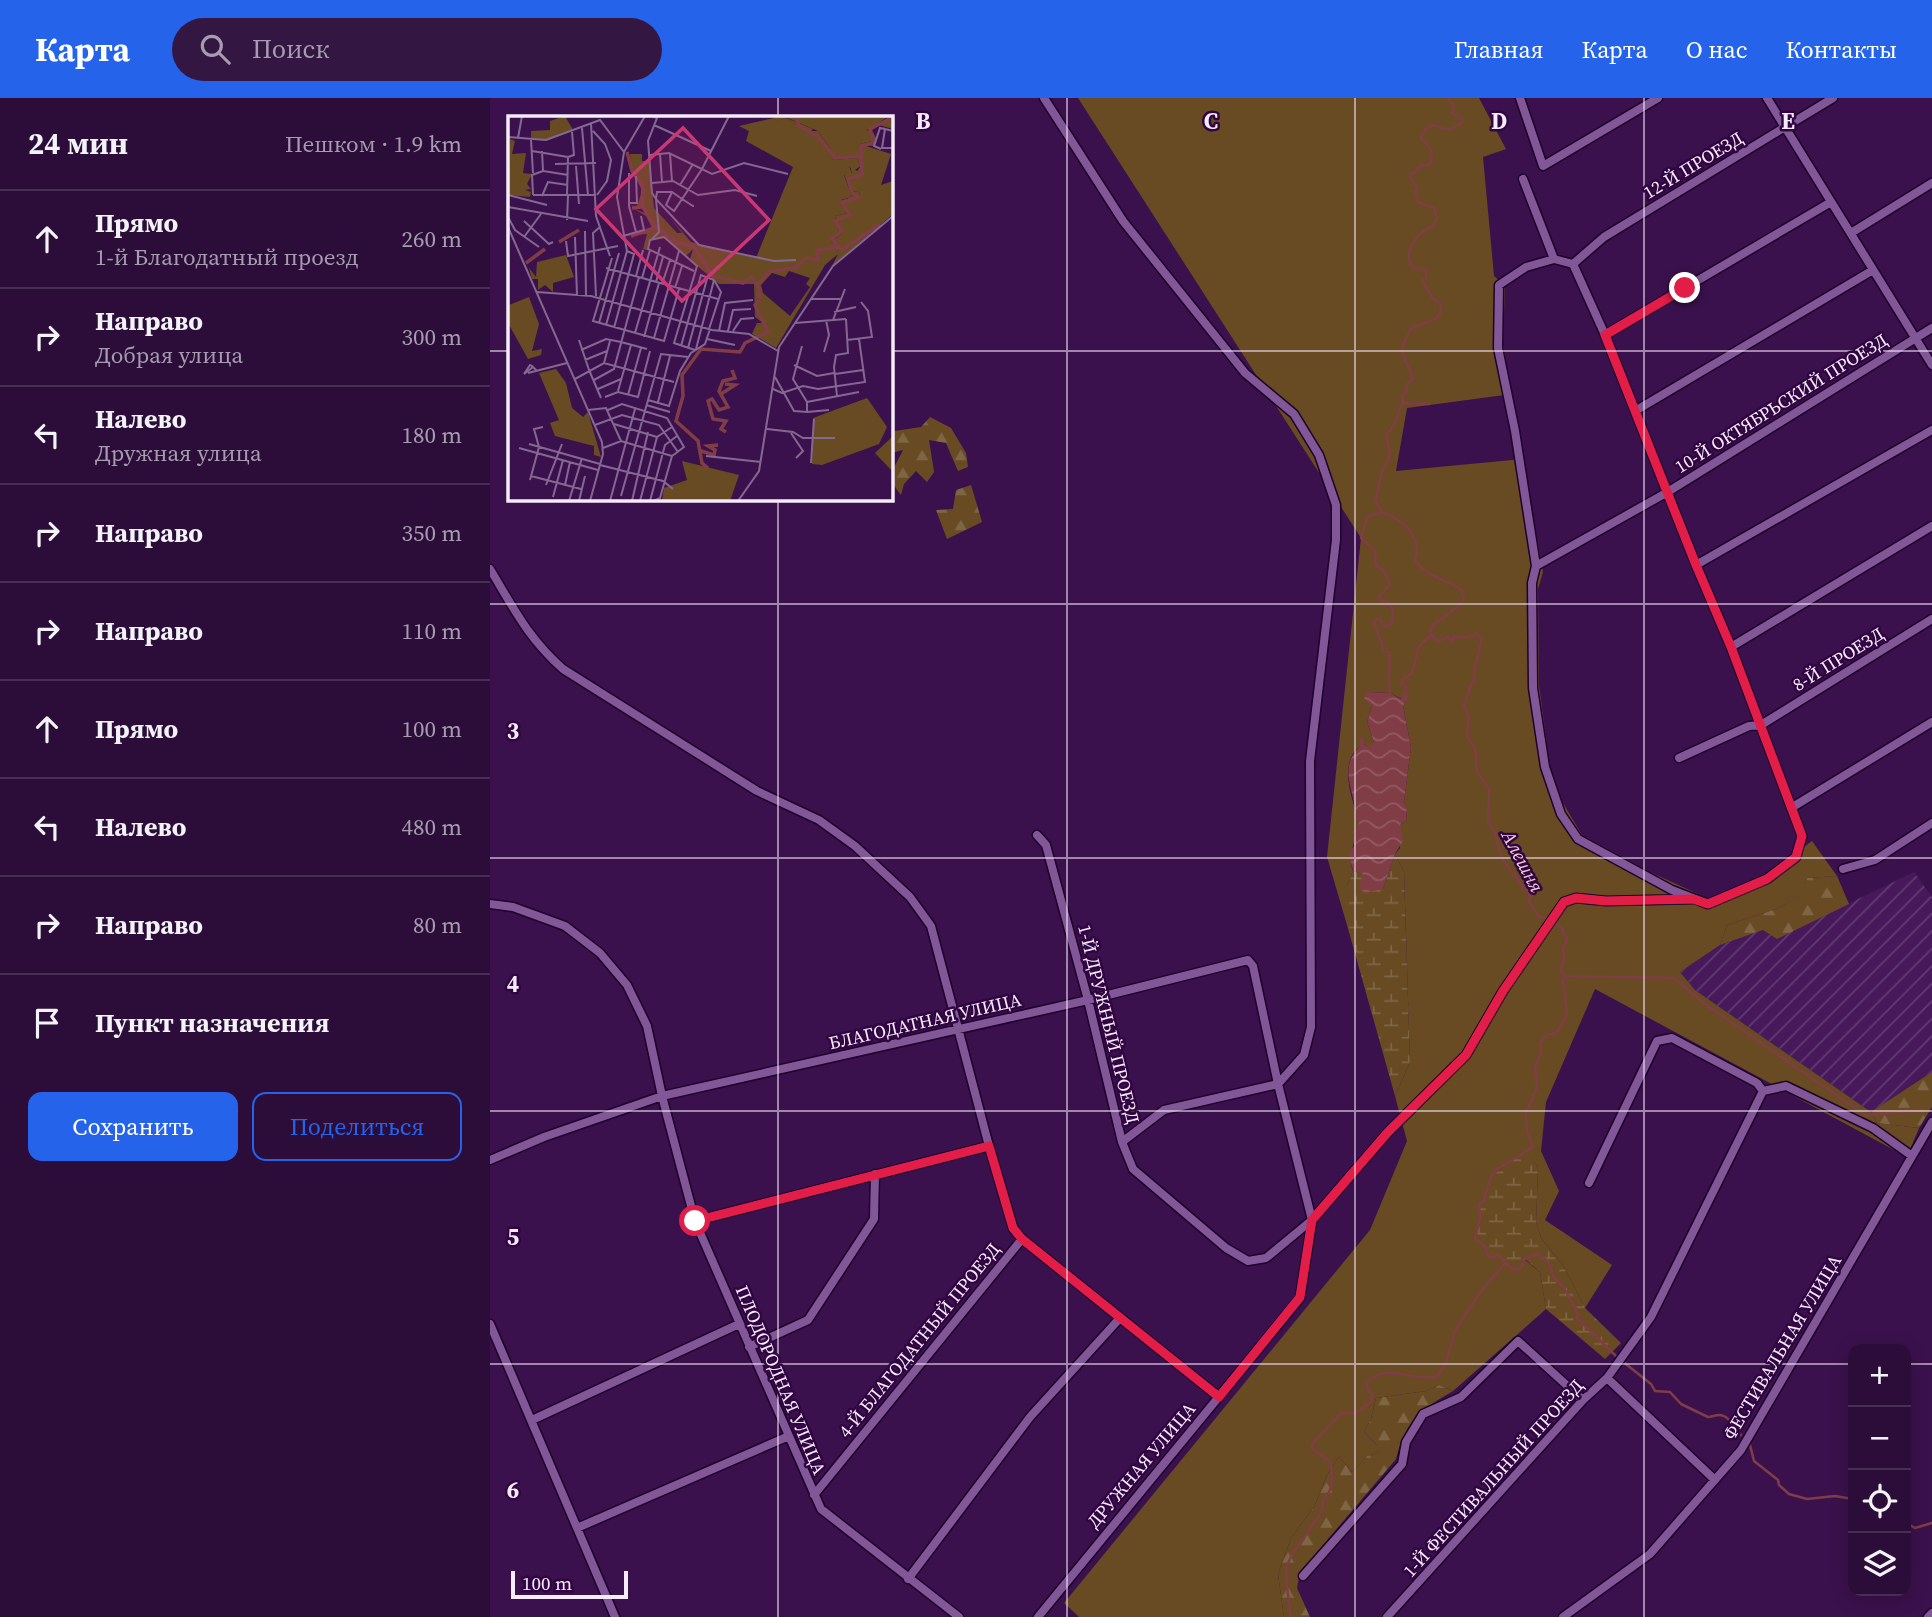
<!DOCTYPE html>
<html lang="ru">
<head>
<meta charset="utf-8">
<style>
  :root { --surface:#2c0d3a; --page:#341642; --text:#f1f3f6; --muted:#a69caf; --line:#482d54; --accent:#2563eb }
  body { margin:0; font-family:"Source Serif 4",serif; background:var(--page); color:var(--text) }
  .controls { position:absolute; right:21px; bottom:21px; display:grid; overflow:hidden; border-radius:14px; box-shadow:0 4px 18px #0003 }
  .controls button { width:63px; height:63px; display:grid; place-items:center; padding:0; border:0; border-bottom:2px solid var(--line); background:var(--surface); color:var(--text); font:35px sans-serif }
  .scale { position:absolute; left:21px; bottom:18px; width:117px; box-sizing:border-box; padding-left:7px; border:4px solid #f5ebfa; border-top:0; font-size:19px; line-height:24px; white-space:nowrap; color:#f5ebfa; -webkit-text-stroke:5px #310542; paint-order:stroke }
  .stop { position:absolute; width:21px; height:21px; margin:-16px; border:5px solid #e11d48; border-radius:50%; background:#fff }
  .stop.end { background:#e11d48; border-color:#fff; box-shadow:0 2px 7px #0008 }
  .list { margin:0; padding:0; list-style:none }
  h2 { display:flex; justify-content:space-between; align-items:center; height:91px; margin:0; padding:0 28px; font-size:30px }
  h2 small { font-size:23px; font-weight:400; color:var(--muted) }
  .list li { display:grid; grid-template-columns:46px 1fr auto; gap:21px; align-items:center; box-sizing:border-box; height:98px; padding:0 28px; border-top:2px solid var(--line) }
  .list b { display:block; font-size:26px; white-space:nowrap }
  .list p { margin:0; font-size:23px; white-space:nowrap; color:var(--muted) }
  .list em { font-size:23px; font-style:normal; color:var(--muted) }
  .actions { display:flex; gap:14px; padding:21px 28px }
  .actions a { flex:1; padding:16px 0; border:2px solid var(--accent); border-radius:14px; text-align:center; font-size:24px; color:var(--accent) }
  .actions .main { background:var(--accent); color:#fff }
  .icon { flex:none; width:38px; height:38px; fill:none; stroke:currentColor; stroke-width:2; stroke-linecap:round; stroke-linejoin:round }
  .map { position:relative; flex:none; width:1442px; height:1519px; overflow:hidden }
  header { display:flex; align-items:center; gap:42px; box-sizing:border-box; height:98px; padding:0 35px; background:var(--accent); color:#fff }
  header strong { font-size:33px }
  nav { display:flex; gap:38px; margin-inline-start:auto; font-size:24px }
  .search { width:490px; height:63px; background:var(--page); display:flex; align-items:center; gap:18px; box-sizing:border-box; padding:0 24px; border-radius:38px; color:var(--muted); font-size:26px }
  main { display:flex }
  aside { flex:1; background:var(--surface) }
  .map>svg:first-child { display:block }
  .industrial { fill:url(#industrial-furrows) }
  .grass { fill:#684b23 }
  .forest { fill:url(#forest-firs) }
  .wetland { fill:url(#wetland-marsh) }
  .water { fill:url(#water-waves) }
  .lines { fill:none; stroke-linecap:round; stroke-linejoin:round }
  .stream { stroke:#813d46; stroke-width:2.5 }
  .minor-casing { stroke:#1e012b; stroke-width:11 }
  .minor { stroke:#825798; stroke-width:8 }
  .route { stroke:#e11d48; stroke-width:9 }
  .grid { fill:none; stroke:#f5ebfa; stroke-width:2; stroke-opacity:0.55 }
  .labels { text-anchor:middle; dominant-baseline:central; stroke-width:5; stroke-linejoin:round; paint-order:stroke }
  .street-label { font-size:18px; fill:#f5ebfa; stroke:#310542 }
  .water-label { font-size:19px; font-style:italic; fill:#f8cccf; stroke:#310542 }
  .inset-river { fill:none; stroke:#813d46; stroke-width:3.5 }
  .inset-road { fill:none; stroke:#856892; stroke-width:2 }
  .view { fill:#ca3873; fill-opacity:0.15; stroke:#ca3873; stroke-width:3.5 }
  .inset-edge { fill:none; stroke:#f5ebfa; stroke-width:3.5 }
  .grid-label { font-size:23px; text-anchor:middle; font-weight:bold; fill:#f5ebfa; stroke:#310542; stroke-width:5; stroke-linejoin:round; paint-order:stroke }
</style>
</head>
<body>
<header>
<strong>Карта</strong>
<div class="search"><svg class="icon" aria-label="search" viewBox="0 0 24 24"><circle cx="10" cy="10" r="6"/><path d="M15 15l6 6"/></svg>Поиск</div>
<nav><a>Главная</a><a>Карта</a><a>О нас</a><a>Контакты</a></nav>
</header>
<main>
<aside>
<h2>24 мин<small>Пешком · 1.9 km</small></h2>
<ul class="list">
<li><svg class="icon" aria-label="ahead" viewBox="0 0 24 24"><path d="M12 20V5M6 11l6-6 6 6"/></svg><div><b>Прямо</b><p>1-й Благодатный проезд</p></div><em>260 m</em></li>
<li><svg class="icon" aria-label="right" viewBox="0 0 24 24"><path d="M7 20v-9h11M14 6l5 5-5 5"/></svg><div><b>Направо</b><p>Добрая улица</p></div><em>300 m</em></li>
<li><svg class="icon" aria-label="left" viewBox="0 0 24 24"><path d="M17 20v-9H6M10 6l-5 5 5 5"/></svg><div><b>Налево</b><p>Дружная улица</p></div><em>180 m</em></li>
<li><svg class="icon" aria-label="right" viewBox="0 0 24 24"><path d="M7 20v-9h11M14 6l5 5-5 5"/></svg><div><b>Направо</b></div><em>350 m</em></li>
<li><svg class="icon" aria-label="right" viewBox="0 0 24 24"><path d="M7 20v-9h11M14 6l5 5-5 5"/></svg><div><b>Направо</b></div><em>110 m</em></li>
<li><svg class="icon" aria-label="ahead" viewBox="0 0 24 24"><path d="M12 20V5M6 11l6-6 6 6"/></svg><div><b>Прямо</b></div><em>100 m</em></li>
<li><svg class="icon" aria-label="left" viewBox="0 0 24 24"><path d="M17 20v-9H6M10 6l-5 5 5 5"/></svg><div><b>Налево</b></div><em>480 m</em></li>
<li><svg class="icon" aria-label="right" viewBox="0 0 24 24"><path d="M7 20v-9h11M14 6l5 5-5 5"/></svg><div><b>Направо</b></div><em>80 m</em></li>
<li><svg class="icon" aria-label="arrive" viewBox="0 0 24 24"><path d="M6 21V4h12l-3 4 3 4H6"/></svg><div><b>Пункт назначения</b></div></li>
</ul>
<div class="actions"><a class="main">Сохранить</a><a>Поделиться</a></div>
</aside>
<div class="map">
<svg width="1442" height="1519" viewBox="0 0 1442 1519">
  <defs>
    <pattern id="industrial-furrows" width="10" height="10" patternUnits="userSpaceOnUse" patternTransform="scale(1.75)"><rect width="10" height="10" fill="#47185a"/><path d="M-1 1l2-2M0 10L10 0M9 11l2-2" fill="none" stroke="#623a73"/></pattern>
    <pattern id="forest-firs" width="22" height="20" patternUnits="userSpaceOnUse" patternTransform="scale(1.75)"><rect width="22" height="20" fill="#684b23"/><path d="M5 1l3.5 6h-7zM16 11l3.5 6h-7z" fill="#7e6544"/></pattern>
    <pattern id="wetland-marsh" width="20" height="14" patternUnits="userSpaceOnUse" patternTransform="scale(1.75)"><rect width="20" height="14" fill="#684b23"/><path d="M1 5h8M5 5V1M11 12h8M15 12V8" fill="none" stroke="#7e6544"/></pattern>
    <pattern id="water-waves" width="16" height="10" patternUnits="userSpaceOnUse" patternTransform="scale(1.75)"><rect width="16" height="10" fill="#813d46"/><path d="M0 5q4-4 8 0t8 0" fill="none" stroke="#935962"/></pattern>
  </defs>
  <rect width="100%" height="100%" fill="#3b114d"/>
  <path class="industrial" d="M1424 774 1442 799V974L1381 1014 1205 892 1190 874 1230 847 1273 832 1287 840Z"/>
  <path class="grass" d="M588 0H989L1016 51 993 59 1004 178 1015 188 1013 247 1022 296 917 310 906 373 1033 361 1053 474 1048 491 1049 587 1060 670 1073 705 1092 737 1160 774 1219 801 1275 778 1322 743 1347 778 1317 780 1313 797 1286 811 1237 827 1230 847 1190 874 1205 892 1381 1014 1387 1025 1429 1030 1417 1059 1105 891 1056 1004 1051 1053 1069 1093 1055 1122 1122 1167 1095 1210 1074 1169 1051 1140 1046 1124 1048 1069 1035 1053 1001 1079 993 1104 989 1106 990 1120 985 1141 1007 1156 1022 1172 1034 1161 1050 1174 1056 1211 963 1293 949 1287 936 1293 886 1300 881 1321 874 1334 885 1345 891 1354 877 1358 862 1374 849 1359 837 1377 824 1409 801 1440 788 1476 794 1519H589L574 1505 880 1132 917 1043 905 998 920 964 914 774 905 756 910 750V727L916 723 917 712 914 704 921 649 913 608 916 603 900 595 877 594 882 608 877 624 884 644 879 650 874 646C846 660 862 703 870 724 865 736 858 762 863 773L857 788V827L837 759 871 440Z"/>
  <path class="forest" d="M440 319 461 330 476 355 478 369 468 373 456 345 439 342 444 374 437 384 426 373 414 386 411 397C395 378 403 373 413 352L401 355V330L405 333 431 329Z
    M481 387 492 424 457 441 446 412 463 411 466 392Z
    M1347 778 1359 806 1287 841 1273 832 1230 847 1237 827 1286 811 1312 797 1317 780Z
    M1442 974V1009L1429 1030 1387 1025 1381 1014Z
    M949 1287 963 1293C930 1312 916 1322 906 1361L810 1474 807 1490 820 1519H794L788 1476 801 1440 824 1409 837 1377 849 1359 862 1374 877 1358 890 1354 885 1345 874 1334 881 1321 886 1300 936 1293Z"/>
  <path class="wetland" d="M905 756 914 774 920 964 905 998 857 827V788L863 773 873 776 893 791Z
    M1035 1052 1048 1069 1046 1124 1051 1140 1074 1169 1095 1210 1131 1245 1115 1261 1056 1211 1050 1174 1035 1161 1031 1171 1023 1172 1007 1156 1003 1160 998 1158 994 1147 985 1141 990 1120 989 1106 993 1104 1001 1079Z"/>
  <path class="water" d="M877 594 900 595 911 601 915 595 920 597 913 608 921 649 914 704 917 711 916 723 910 727 913 743 905 756 893 791 874 795 869 788 873 776 863 773 859 755 864 748 863 738 869 725 866 722C867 697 846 671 870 648L869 640H873L874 646 878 649 884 644 877 624 882 608 874 600Z"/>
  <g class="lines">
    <path class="stream" d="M958 0 963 8V16L969 18 972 23C965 32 955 33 945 27L936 30 931 40 941 51 942 63 939 67 930 68 925 75 920 76V80L927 89 926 97 928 104 944 110 947 120 943 128C927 134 910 156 924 171L930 170 936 172V180L932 182 943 201 950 205 951 214 945 221 921 230C905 262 915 253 923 281L916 287 917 292 912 300 913 305C904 319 910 323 896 337L900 357 892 374 885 403 892 414C913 421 933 439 925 462 936 479 955 481 971 491L974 501 967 509 942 528 941 537 948 543 958 539 963 544V539C968 540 983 539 987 536L992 540C989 555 983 568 984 584L981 586 974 608 979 619 977 638 985 651 987 673 999 691 998 724C1008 733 1006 748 1012 760 1018 773 1030 780 1034 792L1039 795 1041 799 1038 802 1049 819 1054 820
      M913 305 939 306
      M890 415 877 419 871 440 885 453 886 467 894 473 900 487 889 498 891 503 898 504 903 511 901 527 894 528 890 520 884 523C886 535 893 541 893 553L899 555C902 569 896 581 900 595
      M915 595 916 589 910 584 922 575 929 548 941 537
      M1065 826 1073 831V835L1077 839 1076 844 1073 850 1074 860 1071 872 1075 878 1073 883 1077 917 1066 935 1056 937 1050 945 1051 954 1045 969 1047 990 1036 1015 1037 1033 1043 1049 1006 1072 1001 1079 993 1104 989 1106 990 1120 985 1141 994 1147 998 1158 1003 1160 1007 1156 1023 1172 1031 1171 1034 1161 1048 1156 1058 1163 1064 1180 1073 1188 1088 1216 1087 1220 1128 1260
      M1076 878 1184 880 1215 906 1375 1017 1434 1012
      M1132 1263 1161 1286 1165 1293 1180 1294 1191 1306 1218 1319C1222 1319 1225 1317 1229 1317 1239 1317 1245 1330 1251 1337
      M1260 1347 1264 1363 1288 1382 1289 1387 1299 1396 1317 1401 1345 1398 1363 1401
      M1416 1425 1425 1430 1442 1425
      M801 1519C800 1506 794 1481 797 1469 802 1447 836 1419 833 1402 844 1392 843 1376 840 1363L822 1351V1346L850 1316 867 1314 881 1304 882 1296 878 1292 876 1285C898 1264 919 1283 946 1279L955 1267 965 1233 991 1193 1015 1165"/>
    <defs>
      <path id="minor" d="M554 0 633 123 755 275 804 316 829 357 846 407V442L820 663 821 929 814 957 788 986 822 1122 898 1034 976 957 1013 893 1074 804 1086 800 1116 803 1203 801
        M1030 0 1053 68 1168 0
        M1277 0 1442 267
        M1033 81 1064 161
        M1361 135 1442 85
        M1064 161 1083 166 1115 237 1206 467 1241 549 1312 738 1306 759 1277 781 1218 806 1182 792 1088 741 1071 716 1055 669 1043 590 1042 485 1046 468 1025 333 1008 250 1009 187 1036 169Z
        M1083 166 1114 139 1343 0
        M1115 237 1341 104
        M1145 313 1383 172
        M1206 467 1442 332
        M1046 468 1176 395 1442 230
        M0 471C24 511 38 540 73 571L267 693 329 722 365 748 420 799 441 828 499 1048 523 1130 532 1141 729 1299
        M1241 549 1442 428
        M1189 660 1259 628 1271 627 1442 521
        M1301 710 1442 624
        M1353 771 1385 762 1442 725
        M0 806 23 809 75 828 110 855 137 887 157 928 172 998 205 1123 331 1411 469 1519
        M1273 993 1296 988 1383 1030 1422 1058
        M632 1044 643 1071 736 1150 758 1163 776 1160 822 1122
        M0 1062 54 1039 172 998 598 902 758 862 763 868 788 986 674 1012 632 1044 598 902 556 747 547 737
        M1099 1085 1167 943 1182 940 1267 985 1273 993
        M205 1123 499 1048
        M0 1226 125 1519
        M259 1249 318 1222 384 1121 385 1076
        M1117 1280 1225 1382
        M42 1322 249 1226
        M324 1397 532 1141
        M87 1430 299 1338
        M813 1478 912 1366 916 1344 933 1316 971 1299 1028 1243 1093 1302
        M418 1481 540 1319 630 1220
        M548 1519 810 1200 822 1122
        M897 1519 1093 1302 1117 1280 1161 1219 1273 993
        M1073 1519 1160 1456 1251 1352 1442 1024
        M1438 1519 1442 1515"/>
    </defs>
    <use href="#minor" class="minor-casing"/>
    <use href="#minor" class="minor"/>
  </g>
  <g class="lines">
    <path class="route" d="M205 1123 499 1048 523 1130 532 1141 729 1299 810 1199 822 1122 898 1034 976 957 1013 893 1074 804 1086 800 1116 803 1203 801 1218 806 1277 781 1306 759 1312 738 1241 549 1206 467 1115 237 1195 190"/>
  </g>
  <path class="grid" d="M288 0V19M577 0V1519M865 0V1519M1154 0V1519M0 253H19M401 253H1442M288 401V1519M0 506H1442M0 760H1442M0 1013H1442M0 1266H1363M1416 1266H1442"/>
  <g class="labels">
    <g class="street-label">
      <text transform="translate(1203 67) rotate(-31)">12-Й ПРОЕЗД</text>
      <text transform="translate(1291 305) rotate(-32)">10-Й ОКТЯБРЬСКИЙ ПРОЕЗД</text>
      <text transform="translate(1348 561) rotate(-32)">8-Й ПРОЕЗД</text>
      <text transform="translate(435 923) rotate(-13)">БЛАГОДАТНАЯ УЛИЦА</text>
      <text transform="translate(619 926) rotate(76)">1-Й ДРУЖНЫЙ ПРОЕЗД</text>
      <text transform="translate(429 1242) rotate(-51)">4-Й БЛАГОДАТНЫЙ ПРОЕЗД</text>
      <text transform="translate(1292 1249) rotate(-59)">ФЕСТИВАЛЬНАЯ УЛИЦА</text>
      <text transform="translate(291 1282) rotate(67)">ПЛОДОРОДНАЯ УЛИЦА</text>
      <text transform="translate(651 1367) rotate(-50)">ДРУЖНАЯ УЛИЦА</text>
      <text transform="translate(1003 1380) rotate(-48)">1-Й ФЕСТИВАЛЬНЫЙ ПРОЕЗД</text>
    </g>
    <g class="water-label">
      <text transform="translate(1033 763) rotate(62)">Алешня</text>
    </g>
  </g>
  <g transform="translate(18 18)">
    <rect width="385" height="385" fill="#3b114d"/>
    <path d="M275 0H381L359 14 364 25 352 28 350 40 328 41 310 15ZM278 2 309 21 325 44 349 42 353 50 345 55 341 50 344 58 336 59 344 81 333 84 339 97 327 100 331 115 323 126 330 128 326 124 334 118 328 103 341 97 335 87 352 81 351 76 344 75 341 63 355 59V29L383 38 373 69 385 65V98L324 150 330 138 317 149 268 232 244 218 249 207H255L247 201 246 168H211L182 144 185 133 178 140 156 122 142 124 139 134 135 133 139 118 115 120 144 112 138 100 126 93 139 98 137 91 129 90 134 75 123 50 122 38H134V45H141L146 92 169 117H174L162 102 183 126 248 142 285 51 238 25 241 15ZM281 155 302 162 298 168 302 171 282 200 255 177 253 169 264 157 277 161ZM58 139 66 161 45 167V176L37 169 30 174V163H24L21 152 28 161 29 146ZM21 181 31 208 24 235 34 233 33 239 20 243 0 207 1 189Z" fill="#684b23" fill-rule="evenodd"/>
    <path d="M385 0V13L371 9 364 14 368 22 365 30 355 29V59L341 63 344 75 351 76 352 81 335 87 343 99 329 104 334 118 327 123 330 128 323 126 331 115 327 100 339 97 332 87 344 80 336 58H344L342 50 349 55 353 50 349 42 325 44 302 15H310L328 41 349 40 352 28 364 25 359 15ZM2 23 7 25 4 38 18 37 15 57 24 58 19 68 23 73 17 74 23 76 22 81 0 79Z" fill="#684b23"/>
    <path d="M274 0 305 13 302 17 278 2 243 16 231 10Z" fill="#684b23"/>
    <path d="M57 0 65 14 38 24 23 23V15L42 14V5Z" fill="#684b23"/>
    <path d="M48 253 58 267 64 292 75 301 80 296 93 341 86 339V330L47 320 42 307 51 304 31 257ZM174 345 231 359 222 385H154L156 372 179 364Z" fill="#684b23"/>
    <path d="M359 282 379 311 371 328 314 349 304 348 305 302ZM384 321 385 323V356L367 337Z" fill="#684b23"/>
    <path class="inset-river" d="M288 0 291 10 310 21 328 42 352 40M119 36 124 55 135 70 134 91 124 92M135 91 149 114M152 114 170 127 185 130 205 160 235 167 243 161 250 169M123 120 146 112M51 126 71 114M331 131 334 134 372 108M18 147 37 133M213 278 227 269 217 268M218 316 213 313 218 305 205 303 200 285 204 283 211 294 220 291 211 275 215 265 227 262 224 254M193 335 206 339 207 334 200 330 210 329M200 352 194 347 190 325 168 305 175 280 174 259 193 233 232 236 237 227 260 216 247 189 252 183 250 169 261 155 287 152 298 142 310 144 309 134 331 131 324 123 334 115 327 105 342 99 334 86 351 81 344 77 340 63 354 59 353 30 365 27 362 13 385 1"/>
    <path class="inset-road" d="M144 0 149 2 140 25 144 77 148 83 149 76H164M83 7 88 100 102 140M146 9 203 35M74 12 80 79M85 15 97 28 103 44 99 65 89 79M385 15 377 13 374 32H385M0 21 38 24 92 4 116 36M10 22 14 0M23 24 25 57M373 33 366 30 372 12 377 13M24 35 60 41M34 35 35 55 60 59M152 38 154 66M162 38 164 65M142 39 161 37 204 58 236 47 280 58M60 41 66 39 64 16M47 48 88 47M68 50 71 88M121 57V90L128 116M144 67 165 65 190 79 227 74 249 80M172 69 185 48M0 79 39 89M25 79H88M25 79 24 59 35 55M59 79 60 41M34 80 40 66 60 69M121 87H129L128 60M186 90H185L174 83 164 76 158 89 166 95 194 53 221 0M0 91 80 105M0 101 7 114 31 131M59 104 60 80M16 105 41 128 45 126M0 111 94 326 95 338 82 385M77 115 78 180M115 120 136 114 133 100M16 121 33 98M67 121 69 179M144 123 151 116 148 83 191 129 266 145 288 144M58 125 60 140 110 130M104 142 85 205 156 225 171 173M98 152 210 183M186 155 140 133 142 124 156 121 189 150 166 227 187 234M128 160 135 134M134 162 142 134M148 166 155 141M154 168 162 144M167 172 174 150M29 176 83 180 204 214 241 218 270 235M88 180 85 117 92 111M302 183H334M326 196 348 191M325 204 337 173M91 207 111 137M287 207 338 203M98 209 119 135 109 81 116 36 137 0M106 212 126 138 119 135M201 213 213 176 206 164M211 215 217 187 245 184M220 215 225 194 243 193M225 215 233 203 246 202M127 217 152 131M136 221 151 167M146 222 171 135M199 223 227 229M71 224 81 254M339 224 364 221 360 195 353 186M113 226 139 233M173 230 193 159 206 164M294 230 285 263 299 286M180 232 199 163M188 233 206 164M73 234 98 223 113 226M316 236 321 219 318 204M77 244 99 235M96 247 102 225M286 249 309 260 326 257M25 251 16 258 22 249 24 250 29 255M81 254 93 282M20 257 59 247M327 258 355 254M267 261 286 295 299 296V286M67 263 96 247 166 266M86 264 106 253 131 161M90 273 113 263M265 273 274 277 295 270 310 273 357 266 351 223M110 275 123 229M120 279 133 232M329 280 326 251 328 239 340 237 338 203M97 281 110 276 130 281 142 235M140 284 161 290 172 255 183 237 197 228 202 213M150 286 162 240M299 286 351 276M138 289 162 296M80 294 98 292 113 325M100 294 114 288 159 302 176 331 164 340 152 382 146 385M299 296 321 294M106 308 149 321M87 309 114 299 151 309 170 336M259 313 285 316 295 322H327M283 317 295 335 288 342M21 328 92 348M11 332 90 354M95 332 113 325 164 340M198 340 253 346M303 347 306 303M92 349 155 365 165 373M23 360 73 373M22 364 31 331 26 313 35 311M38 369 54 328M57 369 62 346M113 380 153 238 180 241M45 381 55 344M61 385 74 342M71 385 77 360M102 385 127 293M124 385 140 316M132 385 149 321 164 311M142 385 157 329 169 320M230 385 251 355 271 231 325 150 385 100"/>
    <path class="view" d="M175 12 261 104 174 185 88 93Z"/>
    <rect width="385" height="385" class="inset-edge"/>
  </g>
  <g class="grid-label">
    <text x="433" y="31">B</text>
    <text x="721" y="31">C</text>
    <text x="1009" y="31">D</text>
    <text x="1298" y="31">E</text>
    <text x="23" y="641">3</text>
    <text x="23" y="894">4</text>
    <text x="23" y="1147">5</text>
    <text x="23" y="1400">6</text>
  </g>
</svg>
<div class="controls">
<button>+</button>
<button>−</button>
<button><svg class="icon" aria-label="locate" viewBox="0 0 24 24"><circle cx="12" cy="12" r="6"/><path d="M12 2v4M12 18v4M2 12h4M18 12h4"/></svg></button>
<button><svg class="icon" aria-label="layers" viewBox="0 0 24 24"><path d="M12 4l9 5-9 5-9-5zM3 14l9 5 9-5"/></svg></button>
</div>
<div class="scale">100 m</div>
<div class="stop" style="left:205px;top:1123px"></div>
<div class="stop end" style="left:1195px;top:190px"></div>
</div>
</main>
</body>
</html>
